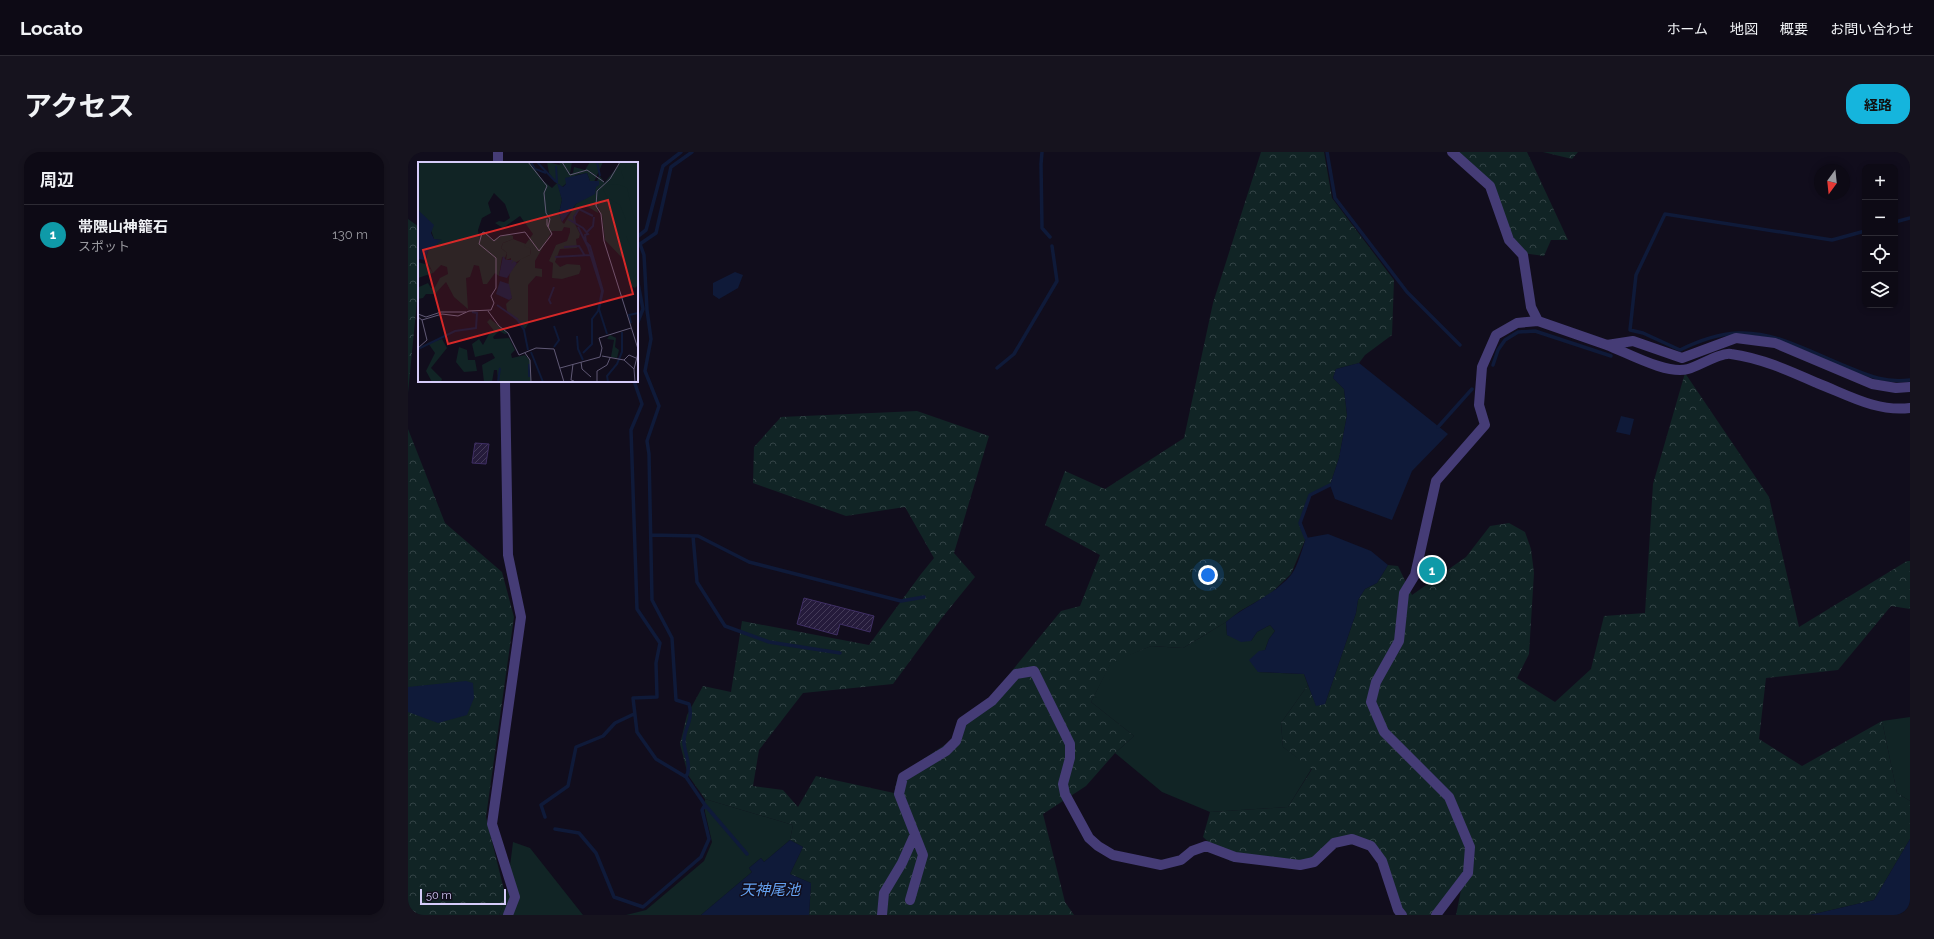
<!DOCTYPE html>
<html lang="ja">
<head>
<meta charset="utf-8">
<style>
  :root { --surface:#0d0a15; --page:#16131e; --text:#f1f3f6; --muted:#9a9aa0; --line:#2d2b34; --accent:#15b5dd }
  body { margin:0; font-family:Raleway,"Noto Sans JP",sans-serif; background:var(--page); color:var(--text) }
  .controls { position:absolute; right:12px; top:12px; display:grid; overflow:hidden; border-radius:8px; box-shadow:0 2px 6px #0003 }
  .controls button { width:36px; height:36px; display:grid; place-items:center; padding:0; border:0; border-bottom:1px solid var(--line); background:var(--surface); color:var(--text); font:20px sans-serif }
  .compass { position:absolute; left:1406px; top:12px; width:36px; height:36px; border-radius:50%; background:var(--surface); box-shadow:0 2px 6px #0003; rotate:195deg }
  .scale { position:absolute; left:12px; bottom:10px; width:86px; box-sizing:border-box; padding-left:4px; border:2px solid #d6ccfa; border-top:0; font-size:11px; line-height:14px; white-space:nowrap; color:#d6ccfa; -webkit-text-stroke:3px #110d1c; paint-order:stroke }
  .you { position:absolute; left:800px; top:423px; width:14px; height:14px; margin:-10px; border:3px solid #fff; border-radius:50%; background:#1a73e8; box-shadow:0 0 0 6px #1a73e833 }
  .badge { display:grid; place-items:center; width:26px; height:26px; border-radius:50%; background:var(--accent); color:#fff; font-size:13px; font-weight:700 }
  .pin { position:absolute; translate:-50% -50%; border:2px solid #fff; box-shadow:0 1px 4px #0006 }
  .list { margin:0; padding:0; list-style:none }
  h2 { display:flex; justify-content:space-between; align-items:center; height:52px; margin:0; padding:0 16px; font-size:17px }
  h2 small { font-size:13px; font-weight:400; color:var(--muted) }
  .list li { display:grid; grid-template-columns:26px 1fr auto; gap:12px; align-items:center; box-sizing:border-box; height:60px; padding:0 16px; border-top:1px solid var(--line) }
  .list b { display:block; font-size:15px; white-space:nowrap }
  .list p { margin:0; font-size:13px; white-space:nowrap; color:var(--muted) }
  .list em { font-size:13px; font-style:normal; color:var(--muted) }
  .icon { flex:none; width:22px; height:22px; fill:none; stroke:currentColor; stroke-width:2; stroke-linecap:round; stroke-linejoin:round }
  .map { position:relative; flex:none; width:1502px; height:763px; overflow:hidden; border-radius:16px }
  header { display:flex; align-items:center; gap:24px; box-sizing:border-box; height:56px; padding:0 20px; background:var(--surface); border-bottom:1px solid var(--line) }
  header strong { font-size:19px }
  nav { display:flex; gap:22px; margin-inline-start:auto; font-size:14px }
  .intro { display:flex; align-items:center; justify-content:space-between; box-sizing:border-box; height:96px; padding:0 24px }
  h1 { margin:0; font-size:28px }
  .button { padding:10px 18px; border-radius:16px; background:var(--accent); color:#111; font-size:14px; font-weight:700 }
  main { display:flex; gap:24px; padding:0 24px }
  aside { flex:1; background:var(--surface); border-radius:16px; box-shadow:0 2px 6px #0003 }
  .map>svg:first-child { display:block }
  .grass { fill:#112425 }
  .forest { fill:url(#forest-crowns) }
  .water { fill:#0f1a39 }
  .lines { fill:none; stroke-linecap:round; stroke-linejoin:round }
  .stream { stroke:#0f1a39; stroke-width:3.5 }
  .building { fill:url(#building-hatch); stroke:#3f2f64 }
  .minor { stroke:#453c76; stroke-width:10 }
  .labels { text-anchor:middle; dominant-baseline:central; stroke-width:3; stroke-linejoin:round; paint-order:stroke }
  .water-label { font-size:15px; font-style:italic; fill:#64a1f0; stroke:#110d1c }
  .inset-river { fill:none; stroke:#0f1a39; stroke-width:2 }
  .inset-road { fill:none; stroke:#605975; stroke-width:1 }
  .view { fill:#d62828; fill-opacity:0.15; stroke:#d62828; stroke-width:2 }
  .inset-edge { fill:none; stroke:#d6ccfa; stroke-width:2 }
</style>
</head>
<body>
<header>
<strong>Locato</strong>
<nav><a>ホーム</a><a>地図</a><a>概要</a><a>お問い合わせ</a></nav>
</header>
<div class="intro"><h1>アクセス</h1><a class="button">経路</a></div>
<main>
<aside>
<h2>周辺<small></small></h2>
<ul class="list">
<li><span class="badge" style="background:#0f9aa8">1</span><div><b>帯隈山神籠石</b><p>スポット</p></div><em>130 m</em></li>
</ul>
</aside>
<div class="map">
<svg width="1502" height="763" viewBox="0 0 1502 763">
  <defs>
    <pattern id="forest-crowns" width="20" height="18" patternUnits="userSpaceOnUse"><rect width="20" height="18" fill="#112425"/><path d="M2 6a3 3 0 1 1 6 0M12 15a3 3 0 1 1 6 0" fill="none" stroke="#334346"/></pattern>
    <pattern id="building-hatch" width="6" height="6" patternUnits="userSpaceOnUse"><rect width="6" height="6" fill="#251b3b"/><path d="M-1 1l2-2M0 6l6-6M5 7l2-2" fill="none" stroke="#443b58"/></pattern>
  </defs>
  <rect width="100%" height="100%" fill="#110d1c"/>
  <path class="grass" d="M818 470 819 483 843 489 849 480 862 473 867 479 861 487 857 498 851 500 850 520 896 522 900 533 873 571 875 595 904 616 880 655 802 660 754 640 707 601 726 584 683 550 703 510 743 494 775 496Z
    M1502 565V649L1489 641 1474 569Z
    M297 647 385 673 382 688 356 710 353 706 341 716 344 720 293 763H218L238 758 296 709 304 690 297 660Z
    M105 690 122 696 175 763H91L98 746Z"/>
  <path class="forest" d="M853 0H916L924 46 986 128 984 183 957 203 951 211 928 217 925 226 936 237 939 263 931 306 922 333 902 343 892 371 898 386 883 422 862 442 832 459 818 470 775 496 743 494 703 511 683 550 726 584 707 601 678 634 635 662 657 750 666 763H401L403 731 382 722 395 695 382 688 385 673 297 647 280 623 272 592 279 563 295 534 323 540 334 469 461 493 513 422 526 406 497 355 438 364 345 331 346 295 373 265 509 259 581 284 546 401 567 425 533 467 485 532 395 541 351 598 345 634 375 638 390 655 408 624 486 641 490 624 544 588 580 548 653 459 672 454 692 403 637 373 657 319 697 337 776 286 805 151Z
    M1047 0H1119L1160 88H1143L1136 104 1115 101 1104 86 1085 35Z
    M1135 0H1170L1164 7Z
    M0 67 11 75V128L0 241Z
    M1277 221 1361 345 1391 475 1499 409H1502V457L1483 454 1430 518 1358 526 1351 587 1394 614 1474 569 1489 641 1502 649V687L1466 748 1402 763H1048L1053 738 1031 763H989L972 712 962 698 945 692 928 695 891 717 822 709 795 685 802 660 880 655 904 617 875 595 873 571 900 533 908 553 917 552 948 461 950 448 957 437 969 431 980 413 990 414 1004 443 1058 405 1082 374 1101 371 1117 380 1123 397 1126 421 1121 502 1109 526 1147 550 1183 517 1196 464 1237 461 1245 332Z
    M0 277 37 371 94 420 106 465 78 665 98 746 91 763H0Z"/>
  <path class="water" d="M327 120 335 123 330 136 311 147 305 143V131Z
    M951 211 1040 282 1004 319 984 368 927 347 922 333 931 306 939 263 936 237 925 226 928 217Z
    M1213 264 1226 267 1222 283 1208 280Z
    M920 382 963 399 980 413 969 431 957 437 950 448 948 461 917 552 908 554 896 522 850 520 841 508 851 499 857 498 861 487 867 479 862 473 849 480 843 489 833 490 819 483 818 470C838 453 865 444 883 423 890 414 894 397 898 386Z
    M58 529 65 531 66 546 59 563 30 571 0 560V535Z
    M1502 687V763H1402L1466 748Z
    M382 688 395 695 382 722 403 731 401 763H293L344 720 341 716 353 706 356 710Z"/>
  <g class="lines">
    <path class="stream" d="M634 0 633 12 634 76 642 85
      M919 0 927 46 999 140 1052 193
      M1487 70 1502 66
      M1457 79 1424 88 1257 62 1228 123 1222 178 1235 181 1272 198C1290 189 1310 182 1330 181 1367 179 1404 201 1437 214 1461 224 1476 231 1502 228
      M229 85 238 78 255 14 273 0
      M229 126 235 157 229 172
      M1085 213 1090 198 1097 188 1110 180 1127 179 1203 204
      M589 216 606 202 649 129 644 94
      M226 229 234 252 223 278 229 457 252 491 248 511 249 545 225 546 229 580 248 607 278 625 297 653 339 702
      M1030 275 1064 237
      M243 383 290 384 341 410 493 449 516 445
      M285 384 289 430 317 474 361 490 432 501
      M898 386 892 371 902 343 922 333
      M278 625C284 614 277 603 276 591 275 577 286 569 281 552L268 548 264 486 244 448 241 302 239 289 251 254 237 219 243 187 239 158 236 103 232 92 248 81 263 15 284 0
      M137 665 133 653 160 634 168 595 195 584 207 571 226 562
      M147 677 171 681 188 701 206 745 235 755 293 705 301 687 294 658 297 653"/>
  </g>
  <path class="building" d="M67 291 81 292 78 312 64 311Z
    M396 446 466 464 462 480 432 472 429 483 389 472Z"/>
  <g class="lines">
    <path class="minor" d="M90 0V11
      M1044 0 1082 34 1101 88 1115 103 1123 155 1130 169
      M1199 193C1220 201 1259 223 1280 217 1291 214 1313 200 1323 202 1353 206 1382 219 1409 231 1440 243 1468 260 1502 256
      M97 229 100 403 113 465 84 672 107 745 100 763
      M502 748 515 703 491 642 495 625 538 599 548 589 554 570 584 549 608 522 626 519 662 592V606L655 632 657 642 681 686 690 694 705 703 753 713 773 708 784 699 798 694 827 705 892 713 906 710 926 691 944 687 963 694 974 709 990 758 994 763
      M474 763 476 741 494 711 507 682
      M1028 763 1060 721 1062 695 1041 645 976 580 963 550 968 530 991 489 996 441 1007 423 1028 329 1077 273 1071 253 1074 215 1088 183 1109 171 1130 169 1199 193 1225 189 1274 206 1328 186 1367 191 1464 232 1488 236 1502 235"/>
  </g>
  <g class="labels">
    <g class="water-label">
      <text x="362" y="738">天神尾池</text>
    </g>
  </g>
  <g transform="translate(10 10)">
    <rect width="220" height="220" fill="#110d1c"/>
    <path d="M204 0H220V121H215L211 112 214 97 182 32ZM181 13 187 21 179 44 180 51 167 43 161 47 155 55 157 62H146L158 42 176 29ZM95 77 108 82 113 87 112 93 93 103V96L88 98 89 91 83 86 85 81ZM0 100 10 103 15 111 0 116Z" fill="#112425"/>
    <path d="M0 0H113L124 18 134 26 139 21 131 11 129 0 142 3 141 0H154L152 12 155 11 156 5 167 8 172 0H185L176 20 172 19 169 11 158 13 144 25 140 22 144 38 141 51 144 60 146 62H157L162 72 161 76 158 77 159 86 142 87 137 100 142 105 149 102 162 103 163 107 161 112 144 117 134 116 135 101 131 99 138 83 149 79 152 70V66L146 65 144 69H134L117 99V106L124 107V115L118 114 110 123V162L107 167 89 149 88 142 94 136 90 125 92 109 103 97 112 93 113 87 106 84 115 72 102 54 85 66 77 61 81 59 86 60 92 56 87 42 76 31 70 41 73 51 64 56 60 68 61 75 66 70 74 78 90 72 95 74V77L85 81 83 86 89 91 87 96 84 95 81 114 77 111 69 122H65L61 104 56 103 52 115 48 116 50 147 36 135 28 120 17 132H8L5 136 0 137 1 125 10 121 13 126 17 125 22 116 30 112 29 105 23 103 15 111 11 103 7 101 10 89 23 78 16 77 11 62 0 48ZM203 0H209L207 7 203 9 206 17H218L220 61 215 52 209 26 200 22 190 23 185 28 190 36 202 43 208 58V74L217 96 215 116 220 110V123L217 126 211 123 207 99 187 78 184 53 179 44 180 29ZM72 157 90 171 87 172 81 169 75 175 76 177 91 176 97 188 93 192 94 196 107 193 112 198 113 220H80L79 208H76L74 220H66L64 203 77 196 74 191 57 195 54 182 61 177 65 183 72 170H77L69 160ZM24 177 29 186 13 206 24 217 23 220H14L8 209 17 191 10 181ZM41 185 49 188 50 198H57L59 209 46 210 38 200Z" fill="#112425"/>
    <path d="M192 173 198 176 197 185 201 188 199 196 193 195 196 178 189 177Z" fill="#112425"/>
    <path d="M169 11 172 19H181V23L178 25 177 32 158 42 144 60 141 51 144 38 139 21 145 25 148 22 147 16ZM0 48 16 63 13 71 16 77 24 78 10 89 7 98 0 97ZM85 94 88 98H95L93 102 96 99 99 101 89 116 81 114ZM82 119 91 122 94 136 91 138 78 132Z" fill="#0f1a39"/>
    <path class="inset-river" d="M113 0 117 7 128 11M119 0 138 20M179 0 182 14M138 4 139 21M150 57 165 66 170 72 167 73 168 80 172 84 185 129 181 147 189 172M157 61 156 55 161 47 175 54M160 65 170 85 184 129 180 149 174 157V182L165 191M169 70 175 64 176 55M146 85 161 84 167 94M137 95 172 93M133 142 131 138 136 125M79 143 99 157 106 168 110 188M213 161 211 153 220 151M159 174 160 187 165 198M136 185 141 178 136 164M0 187 37 169 58 166 59 151 54 150M113 190 125 220M111 202V215M80 220 82 206M190 220 189 214 199 202 204 190V170"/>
    <path class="inset-road" d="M110 0 129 24 126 31 128 51 132 57 130 65M144 0 152 13 169 8 186 20M202 0 192 17 179 29 178 44 183 52 186 79 220 187M70 149 81 164 90 171 101 193 118 186 136 187 146 220M0 152 8 155 23 150H48M0 155 4 158 24 152 40 154 51 149 73 148 76 141 73 134 78 126V96L61 82 64 71 66 70 76 79 82 74 107 70 121 89 134 72 129 63V57M0 186 9 178 4 158M107 191 112 198 113 220M184 194 206 198 216 207 217 220M206 198 211 193 218 196M163 200 164 207 173 215M155 202 153 218 156 219M142 206 182 195 184 186 181 176 213 166M216 207 220 191M179 220V209L189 203 192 196"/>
    <path class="view" d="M190 38 215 132 30 182 5 88Z"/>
    <rect width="220" height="220" class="inset-edge"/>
  </g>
</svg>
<div class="controls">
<button>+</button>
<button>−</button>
<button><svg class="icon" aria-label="locate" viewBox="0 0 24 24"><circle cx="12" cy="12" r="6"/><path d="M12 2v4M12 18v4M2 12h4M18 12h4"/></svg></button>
<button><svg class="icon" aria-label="layers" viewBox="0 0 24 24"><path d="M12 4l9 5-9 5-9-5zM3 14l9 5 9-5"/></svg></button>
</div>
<svg class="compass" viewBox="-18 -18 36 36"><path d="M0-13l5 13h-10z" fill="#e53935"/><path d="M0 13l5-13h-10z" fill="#9a9aa0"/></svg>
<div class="scale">50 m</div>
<div class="you"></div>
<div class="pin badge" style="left:1024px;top:418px;background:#0f9aa8">1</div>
</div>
</main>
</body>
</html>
